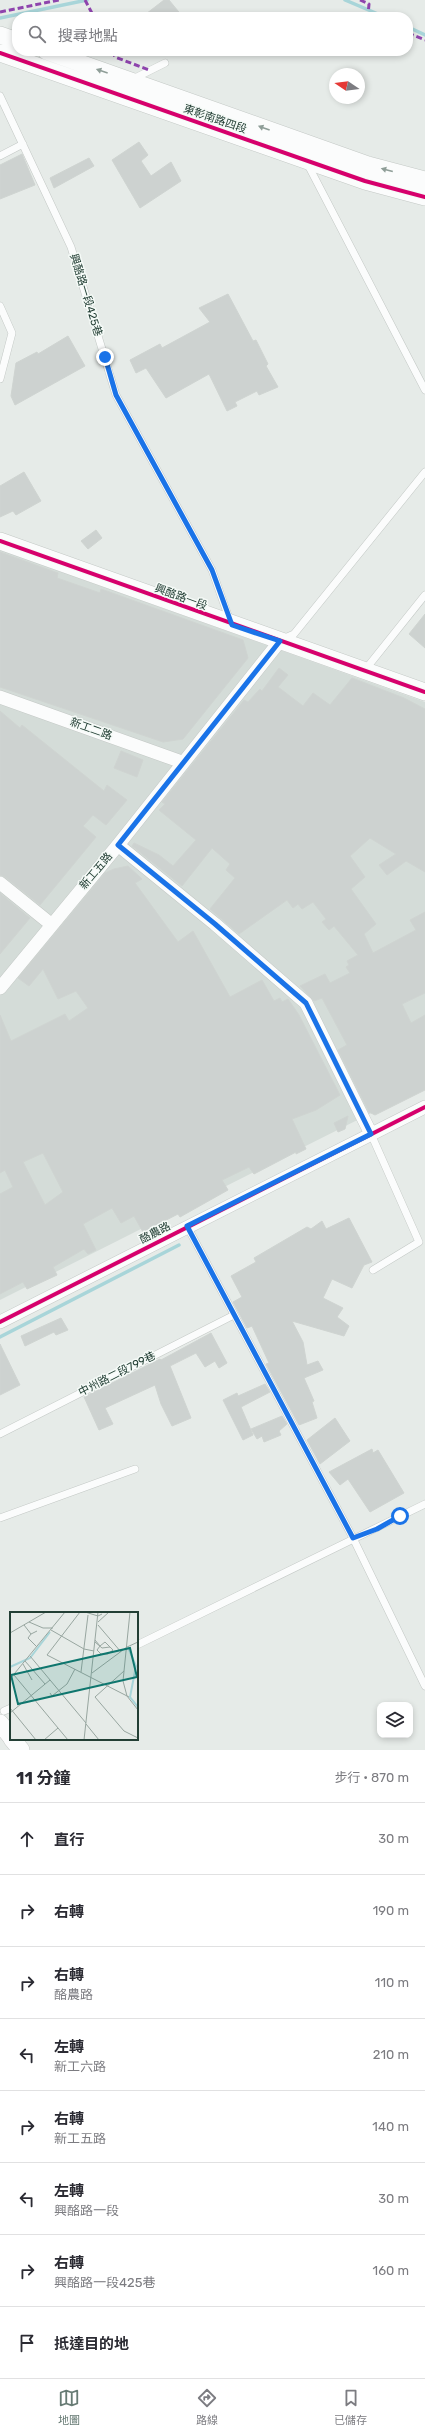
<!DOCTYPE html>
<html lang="zh-TW">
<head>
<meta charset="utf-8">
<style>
  :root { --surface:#fff; --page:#f2f2f3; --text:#2b2b33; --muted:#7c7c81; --line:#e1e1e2; --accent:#677b74 }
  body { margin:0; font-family:Rubik,"Noto Sans TC",sans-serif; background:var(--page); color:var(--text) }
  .controls { position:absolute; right:12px; bottom:12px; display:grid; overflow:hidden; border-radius:8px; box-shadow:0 2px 6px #0003 }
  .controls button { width:36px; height:36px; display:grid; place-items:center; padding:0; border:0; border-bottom:1px solid var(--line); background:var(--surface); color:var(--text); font:20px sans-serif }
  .compass { position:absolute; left:329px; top:68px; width:36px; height:36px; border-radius:50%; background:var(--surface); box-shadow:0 2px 6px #0003; rotate:283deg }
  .stop { position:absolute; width:12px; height:12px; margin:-9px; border:3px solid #1a73e8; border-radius:50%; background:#fff }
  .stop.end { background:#1a73e8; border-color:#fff; box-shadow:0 1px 4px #0008 }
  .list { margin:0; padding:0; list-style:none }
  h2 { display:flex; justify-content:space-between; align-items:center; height:52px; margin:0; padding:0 16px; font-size:17px }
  h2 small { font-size:13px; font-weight:400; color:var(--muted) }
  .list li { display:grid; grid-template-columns:26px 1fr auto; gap:12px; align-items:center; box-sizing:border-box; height:72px; padding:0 16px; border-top:1px solid var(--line) }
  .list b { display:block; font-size:15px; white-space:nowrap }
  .list p { margin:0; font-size:13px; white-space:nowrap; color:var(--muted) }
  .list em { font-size:13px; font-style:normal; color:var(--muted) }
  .icon { flex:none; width:22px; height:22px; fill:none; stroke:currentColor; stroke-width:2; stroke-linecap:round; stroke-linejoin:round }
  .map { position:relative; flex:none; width:425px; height:1750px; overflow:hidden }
  .search { position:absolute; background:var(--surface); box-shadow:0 2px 6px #0003; left:12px; right:12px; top:12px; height:44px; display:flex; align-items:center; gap:10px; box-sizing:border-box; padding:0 14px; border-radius:16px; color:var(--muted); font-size:15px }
  .sheet { height:628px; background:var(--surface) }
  nav { display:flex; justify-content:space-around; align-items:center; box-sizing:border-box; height:56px; border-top:1px solid var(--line); background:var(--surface); font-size:11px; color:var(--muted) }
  nav a { display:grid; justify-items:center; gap:2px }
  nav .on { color:var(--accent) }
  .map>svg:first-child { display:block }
  .built { fill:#d4dcd8 }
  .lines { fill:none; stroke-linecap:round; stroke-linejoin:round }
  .stream { stroke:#a8d5d9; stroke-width:3.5 }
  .building { fill:#cdd2d0; stroke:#cfd4d1; fill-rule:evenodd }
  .service-casing { stroke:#c3c8c5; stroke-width:8 }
  .minor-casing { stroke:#c3c8c5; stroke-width:14 }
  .tertiary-casing { stroke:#c3c8c5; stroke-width:18 }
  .service { stroke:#fbfcfc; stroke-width:7 }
  .minor { stroke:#fbfcfc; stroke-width:13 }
  .tertiary { stroke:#fbfcfc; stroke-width:17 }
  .quiet { stroke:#8e44ad; stroke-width:3; stroke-dasharray:6 3; stroke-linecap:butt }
  .cycleway-casing { stroke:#f5faf7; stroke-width:6 }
  .cycleway { stroke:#d6006c; stroke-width:4 }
  .oneway { fill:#8f9e98 }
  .route { stroke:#1a73e8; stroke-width:5 }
  .labels { text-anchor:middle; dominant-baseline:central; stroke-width:3; stroke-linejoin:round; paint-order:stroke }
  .street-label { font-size:11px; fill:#233f35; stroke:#f5faf7 }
  .inset-river { fill:none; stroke:#a8d5d9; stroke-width:2 }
  .inset-road { fill:none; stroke:#98a6a0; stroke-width:1 }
  .view { fill:#0f766e; fill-opacity:0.15; stroke:#0f766e; stroke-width:2 }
  .inset-edge { fill:none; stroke:#233f35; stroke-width:2 }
</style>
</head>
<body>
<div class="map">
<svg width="425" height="1750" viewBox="0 0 425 1750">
  <rect width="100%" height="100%" fill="#e6ebe8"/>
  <path class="built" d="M0 550 425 702V1086L0 1300Z"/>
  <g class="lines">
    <path class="stream" d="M345 0 385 17
      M0 18 87 0
      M408 27 425 35
      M0 1337 179 1245"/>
  </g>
  <path class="building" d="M164 0H169L183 17H142Z
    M139 142 148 155 141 161 151 176 171 162 181 181 140 208 112 160Z
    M22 154 35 185 0 199V165Z
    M89 158 94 166 54 188 50 178Z
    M228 294 253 341 256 340 268 364 266 366 278 387 259 395 257 391 235 402 237 406 227 411 209 374 166 398 146 368 136 373 130 360 160 344 162 348 210 322 199 308Z
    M68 336 85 366 15 405 11 396 16 363 37 352 38 354Z
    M24 472 41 501 16 515 13 511 0 517V486Z
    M96 530 102 538 88 549 81 541Z
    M0 552 58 573 57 578 100 593 101 589 243 640 248 658 183 739 163 742 0 687Z
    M425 614V648L409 634Z
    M279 668 288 675 278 687 303 706 313 693 330 705 352 678 404 698 425 709V872L406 861 387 875 379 865 396 854 370 838 350 856 365 877 351 889 376 924 364 934 373 953 416 930 410 920 425 912V993L402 1004 411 1023 425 1015V1090L375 1115 369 1112 338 1050 347 1045 322 998 314 1001 300 986 325 974 330 983 350 973 346 967 349 965 347 961 358 955 334 926 329 930 322 922 326 919 313 902 302 909 298 904 293 908 287 900 239 934 210 909 235 878 226 870 230 864 212 848 182 886 132 846 134 843 159 855 173 866 196 840 159 810 165 804 162 802 244 700 248 702 260 689 262 691Z
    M0 711 20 728 22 725 104 791 107 785 127 800 106 825 93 815 83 826 96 837 40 905 5 877 0 875Z
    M121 751 143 760 137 777 114 768Z
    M128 866 142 879 135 883 178 942 193 931 230 997 262 980 274 1001 280 998 282 1002 288 999 299 1015 340 1095 316 1110 292 1119 306 1149 296 1154V1152L254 1174 249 1167 222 1180 228 1190 180 1217 178 1214 143 1232 134 1216 121 1223 112 1208 83 1224 96 1250 88 1254 84 1249 53 1267 57 1275 27 1289 23 1282 0 1294V1194L13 1187 5 1170 0 1173V1015L11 1041 65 1014 69 1021 88 1008 76 991 58 999 43 969 29 986 18 978 105 873 114 869ZM43 1153 63 1192 45 1205 23 1162Z
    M0 893 30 918 0 954Z
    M348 1116 345 1129 338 1132 334 1123Z
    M349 1218 372 1262 364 1265 352 1288 332 1279 323 1298 343 1308 337 1317 349 1326 344 1336 292 1321 303 1342 307 1365 318 1361 323 1370 304 1378 314 1401 312 1402 317 1418 299 1425 266 1364 269 1363 252 1326 247 1328 233 1302 242 1297 231 1276 256 1262 254 1258 307 1227 311 1229 322 1221 326 1229Z
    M61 1318 68 1330 56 1335 54 1332 25 1346 21 1336Z
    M211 1333 227 1363 219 1368 215 1361 205 1367 196 1353 170 1366 191 1418 172 1426 161 1404 155 1385 105 1408 113 1424 99 1430 84 1397 160 1359 161 1360Z
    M0 1344 20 1385 0 1395Z
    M265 1384 270 1392 241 1407 253 1435 243 1440 223 1400 237 1393 238 1396Z
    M282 1416 287 1424 279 1431 281 1435 264 1442 262 1436 257 1439 251 1429Z
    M335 1418 350 1441 320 1464 307 1440Z
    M372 1449 373 1453 378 1450 404 1493 370 1512 348 1479 340 1485 329 1472Z"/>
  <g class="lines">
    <defs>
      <path id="service" d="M133 79 165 63
        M0 96 71 247 116 395 212 570 230 621
        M0 156 23 144
        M307 163 425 390
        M0 306 12 333 0 379
        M283 639 294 634 425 472
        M365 670 425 595
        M371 1134 419 1242 373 1270
        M187 1226 353 1538 425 1686
        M0 1434 234 1315
        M0 1518 135 1469
        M137 1645 425 1504
        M4 1711 11 1708"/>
      <path id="minor" d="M0 697 182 762
        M118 845 215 924 306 1003 371 1134
        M0 883 52 925
        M0 988 118 845 280 641
        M0 1322 425 1107"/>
      <path id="tertiary" d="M0 35 17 41
        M46 51 368 165 425 180
        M0 53 365 181 425 197
        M0 541 425 692
        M0 1723 11 1737
        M12 1739 21 1750"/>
    </defs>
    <use href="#service" class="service-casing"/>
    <use href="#minor" class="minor-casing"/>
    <use href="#tertiary" class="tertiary-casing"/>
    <use href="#service" class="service"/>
    <use href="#minor" class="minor"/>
    <use href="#tertiary" class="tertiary"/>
    <path class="quiet" d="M85 0 94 17
      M360 0 369 4 368 15 373 17
      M0 12 59 0
      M408 33 425 40
      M112 51 115 57 149 70"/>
    <defs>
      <path id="cycleway" d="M0 53 365 181 425 197
        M0 541 425 692
        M0 1322 425 1107"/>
    </defs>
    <use href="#cycleway" class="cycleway-casing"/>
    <use href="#cycleway" class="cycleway"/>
  </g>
  <defs><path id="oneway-solid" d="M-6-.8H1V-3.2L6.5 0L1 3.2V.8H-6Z"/></defs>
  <g class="oneway">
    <use href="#oneway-solid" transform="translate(102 71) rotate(-161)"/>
    <use href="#oneway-solid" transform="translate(264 128) rotate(-160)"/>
    <use href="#oneway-solid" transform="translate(387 170) rotate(-165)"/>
  </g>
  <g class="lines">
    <path class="route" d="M105 357 116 395 212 570 232 625 280 641 118 845 215 924 306 1003 371 1134 187 1226 353 1538 377 1529 400 1516"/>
  </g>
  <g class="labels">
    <g class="street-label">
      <text transform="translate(215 119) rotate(19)">東彰南路四段</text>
      <text transform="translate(86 295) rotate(73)">興酪路一段425巷</text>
      <text transform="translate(181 597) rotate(20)">興酪路一段</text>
      <text transform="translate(91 729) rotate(20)">新工二路</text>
      <text transform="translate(96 871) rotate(-50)">新工五路</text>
      <text transform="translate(155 1233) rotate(-27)">酪農路</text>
      <text transform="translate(117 1374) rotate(-27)">中州路二段799巷</text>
    </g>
  </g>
  <g transform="translate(10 1612)">
    <rect width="128" height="128" fill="#e6ebe8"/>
    <path class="inset-river" d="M118 35 126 54 120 85 128 95M0 55 20 46 40 20"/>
    <path class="inset-road" d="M70 0 37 43 119 85M75 0 88 4 92 2M120 0 113 69 117 84 128 98M19 10 33 16H43M88 10 99 0M14 13 21 22 27 19M88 13 111 40M41 18 74 37 84 39M0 21 36 0M21 22 18 26 27 35M85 28 90 34 95 30 100 35 92 36 85 30M90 34 87 38 91 42H98L103 38 100 35M20 44 76 111M15 49 35 72M13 52 22 68M114 59 85 85 114 119 128 126M71 60 78 3M82 61 117 35 128 30M4 63 58 128M0 67 55 0M40 81 42 84 57 72 65 57M0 96 26 128M0 101 40 68M76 112 89 128M34 128 48 116M74 128 88 0"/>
    <path class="view" d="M120 36 127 65 8 92 1 63Z"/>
    <rect width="128" height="128" class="inset-edge"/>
  </g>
</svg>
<div class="controls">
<button><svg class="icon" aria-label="layers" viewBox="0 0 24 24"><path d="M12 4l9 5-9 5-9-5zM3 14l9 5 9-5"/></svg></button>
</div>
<svg class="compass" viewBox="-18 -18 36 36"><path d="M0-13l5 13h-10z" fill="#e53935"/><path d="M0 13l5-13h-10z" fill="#7c7c81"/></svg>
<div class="stop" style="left:400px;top:1516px"></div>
<div class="stop end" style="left:105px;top:357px"></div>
<div class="search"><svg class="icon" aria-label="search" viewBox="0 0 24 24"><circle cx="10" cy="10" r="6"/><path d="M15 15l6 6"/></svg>搜尋地點</div>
</div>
<section class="sheet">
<h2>11 分鐘<small>步行 · 870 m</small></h2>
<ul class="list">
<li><svg class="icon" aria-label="ahead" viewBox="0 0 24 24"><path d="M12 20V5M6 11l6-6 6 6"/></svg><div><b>直行</b></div><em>30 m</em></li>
<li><svg class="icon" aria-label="right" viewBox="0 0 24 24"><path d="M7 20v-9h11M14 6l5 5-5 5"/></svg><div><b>右轉</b></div><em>190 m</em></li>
<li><svg class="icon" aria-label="right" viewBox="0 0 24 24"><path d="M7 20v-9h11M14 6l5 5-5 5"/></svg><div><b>右轉</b><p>酪農路</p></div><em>110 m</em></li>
<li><svg class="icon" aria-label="left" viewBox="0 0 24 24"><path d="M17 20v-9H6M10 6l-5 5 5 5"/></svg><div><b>左轉</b><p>新工六路</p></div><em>210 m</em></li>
<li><svg class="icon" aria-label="right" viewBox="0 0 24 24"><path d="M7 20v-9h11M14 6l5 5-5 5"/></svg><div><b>右轉</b><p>新工五路</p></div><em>140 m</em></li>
<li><svg class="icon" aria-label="left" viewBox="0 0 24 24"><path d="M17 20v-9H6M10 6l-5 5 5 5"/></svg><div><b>左轉</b><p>興酪路一段</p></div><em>30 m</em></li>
<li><svg class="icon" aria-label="right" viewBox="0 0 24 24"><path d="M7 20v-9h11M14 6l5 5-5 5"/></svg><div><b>右轉</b><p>興酪路一段425巷</p></div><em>160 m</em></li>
<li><svg class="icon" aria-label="arrive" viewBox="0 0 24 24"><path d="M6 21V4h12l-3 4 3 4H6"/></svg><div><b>抵達目的地</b></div></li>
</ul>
</section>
<nav>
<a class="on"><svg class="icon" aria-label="map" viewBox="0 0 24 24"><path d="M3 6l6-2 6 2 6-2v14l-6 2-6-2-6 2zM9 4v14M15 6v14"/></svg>地圖</a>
<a><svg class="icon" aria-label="directions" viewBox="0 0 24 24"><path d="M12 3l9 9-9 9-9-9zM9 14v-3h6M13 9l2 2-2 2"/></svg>路線</a>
<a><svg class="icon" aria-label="saved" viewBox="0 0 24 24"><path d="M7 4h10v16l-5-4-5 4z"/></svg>已儲存</a>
</nav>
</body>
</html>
